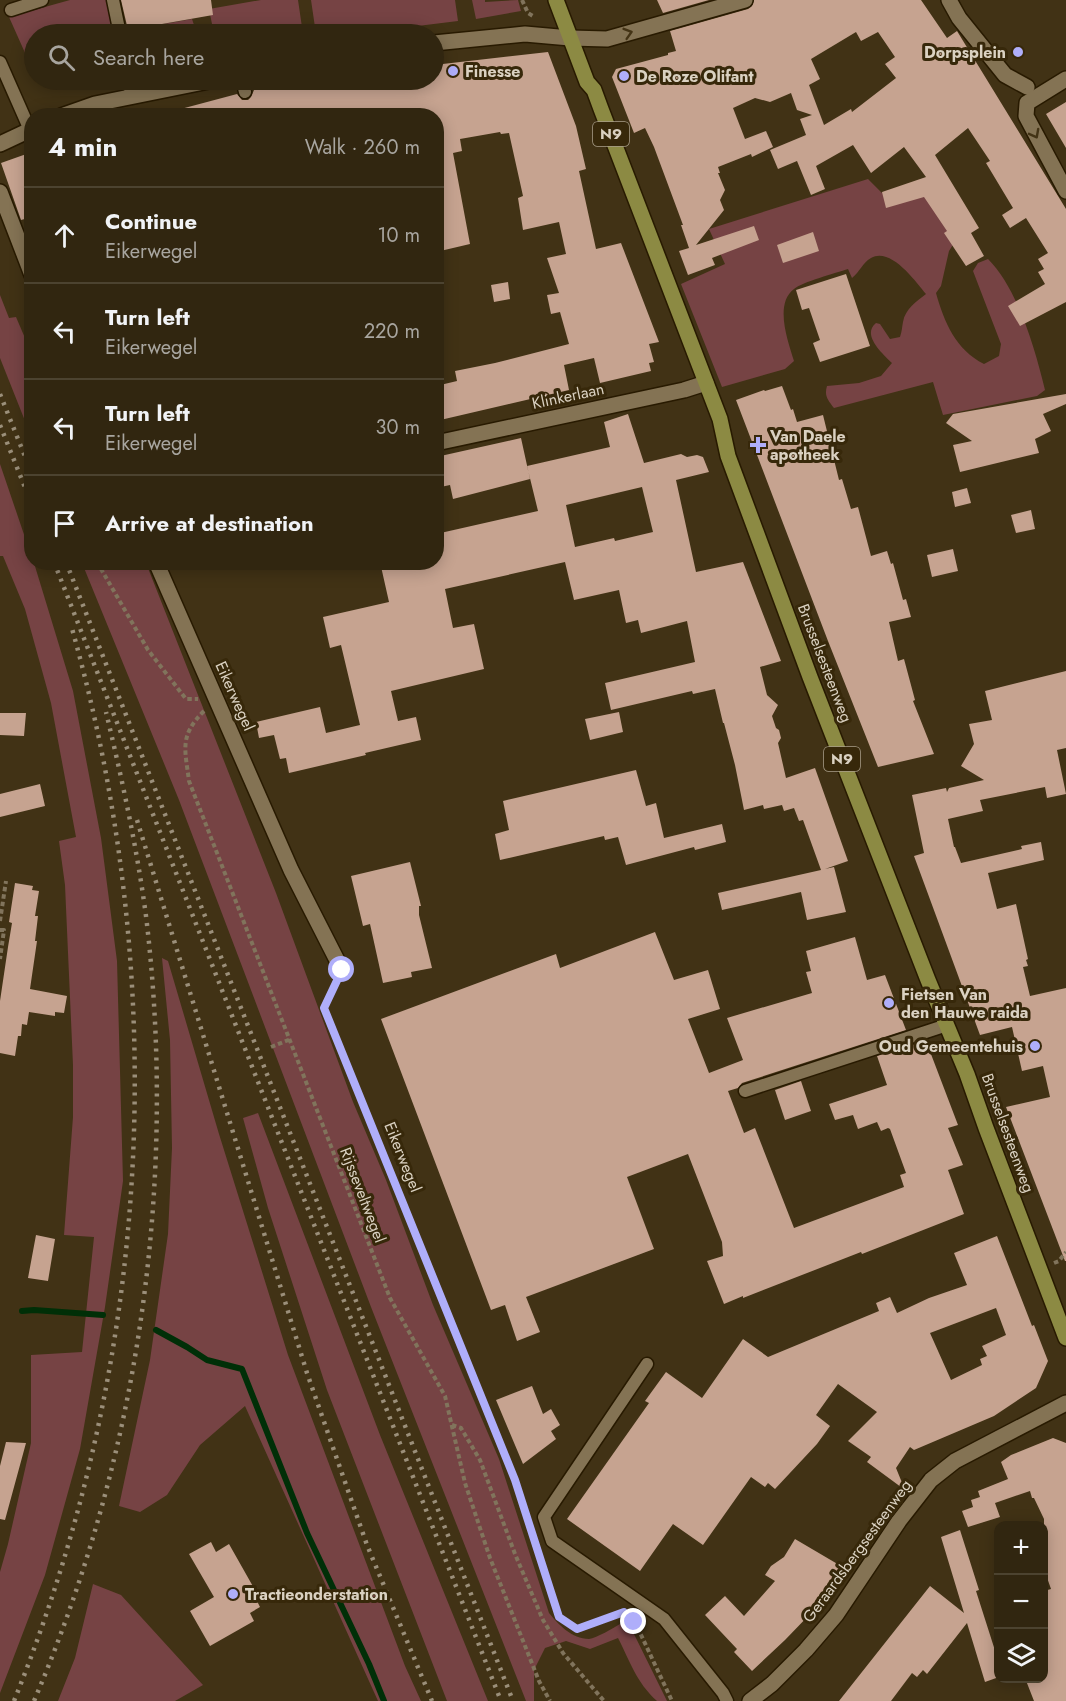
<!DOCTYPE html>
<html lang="en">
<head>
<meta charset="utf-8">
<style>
  :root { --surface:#312610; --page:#392e19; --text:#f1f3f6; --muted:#a8a59f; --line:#4c4330 }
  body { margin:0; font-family:Jost,sans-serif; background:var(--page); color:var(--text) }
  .controls { position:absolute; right:18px; bottom:18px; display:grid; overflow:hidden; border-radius:12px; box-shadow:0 3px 15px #0003 }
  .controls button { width:54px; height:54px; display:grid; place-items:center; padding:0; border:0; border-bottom:2px solid var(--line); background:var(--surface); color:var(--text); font:30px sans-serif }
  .stop { position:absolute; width:18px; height:18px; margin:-14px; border:4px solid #afaefa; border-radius:50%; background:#fff }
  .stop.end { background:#afaefa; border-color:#fff; box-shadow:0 2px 6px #0008 }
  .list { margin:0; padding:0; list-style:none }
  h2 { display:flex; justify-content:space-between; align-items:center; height:78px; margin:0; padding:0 24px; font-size:26px }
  h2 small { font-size:20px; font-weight:400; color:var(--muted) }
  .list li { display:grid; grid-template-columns:39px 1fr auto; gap:18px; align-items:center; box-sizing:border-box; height:96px; padding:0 24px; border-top:2px solid var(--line) }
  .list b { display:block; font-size:22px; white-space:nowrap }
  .list p { margin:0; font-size:20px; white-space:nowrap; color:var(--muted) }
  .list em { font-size:20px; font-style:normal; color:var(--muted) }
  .icon { flex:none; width:33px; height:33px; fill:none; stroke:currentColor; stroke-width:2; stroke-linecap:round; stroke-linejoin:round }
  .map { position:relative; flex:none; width:1066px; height:1701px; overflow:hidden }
  .search { position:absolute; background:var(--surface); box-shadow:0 3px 15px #0003; left:24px; top:24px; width:420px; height:66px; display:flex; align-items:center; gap:15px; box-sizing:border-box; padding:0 21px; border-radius:33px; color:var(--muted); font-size:22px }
  .panel { position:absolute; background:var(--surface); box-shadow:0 3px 15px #0003; left:24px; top:108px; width:420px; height:462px; border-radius:24px }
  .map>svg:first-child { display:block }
  .green { fill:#764344 }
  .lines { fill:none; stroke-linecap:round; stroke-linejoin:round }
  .stream { stroke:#002f07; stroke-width:6 }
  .building { fill:#c6a390; fill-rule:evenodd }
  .service-casing { stroke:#281a00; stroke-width:15 }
  .pedestrian-casing { stroke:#281a00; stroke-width:18 }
  .minor-casing { stroke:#281a00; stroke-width:18 }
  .secondary-casing { stroke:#281a00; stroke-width:18 }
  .primary-casing { stroke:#281a00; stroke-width:18 }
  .path { stroke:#81745c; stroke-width:4; stroke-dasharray:4.5 3; stroke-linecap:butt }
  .service { stroke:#847354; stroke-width:12 }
  .pedestrian { stroke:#847354; stroke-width:15 }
  .minor { stroke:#847354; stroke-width:15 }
  .secondary { stroke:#847354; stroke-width:15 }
  .primary { stroke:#8c8a43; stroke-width:15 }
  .rail { stroke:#9b8f7a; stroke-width:4.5; stroke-dasharray:3 6; stroke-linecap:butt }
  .oneway { stroke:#433315 }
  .route { stroke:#afaefa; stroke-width:8 }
  .poi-dot { fill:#afaefa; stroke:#37280a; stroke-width:2 }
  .labels { text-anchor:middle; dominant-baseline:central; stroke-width:6; stroke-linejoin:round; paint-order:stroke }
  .shield { fill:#37280a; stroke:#a99e8a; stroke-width:1.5 }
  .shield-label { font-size:15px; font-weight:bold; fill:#dad1c1 }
  .poi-label { font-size:16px; font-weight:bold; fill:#dad1c1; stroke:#37280a; text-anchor:start }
  .street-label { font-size:16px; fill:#dad1c1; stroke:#37280a }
</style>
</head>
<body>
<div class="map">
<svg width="1066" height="1701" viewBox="0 0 1066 1701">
  <rect width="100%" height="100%" fill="#413215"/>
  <path class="green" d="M70 0H106L113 34H34V73L9 17Z
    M261 0H298L303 34H214L209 9Z
    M311 0H455L458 21 353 34H316Z
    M472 0H485V2L518 0 521 11 476 19Z
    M192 19 197 34H126L124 31Z
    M927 178 956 240 949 251 941 286 936 293C944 322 956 350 984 364L999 356 1001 344 973 271 978 263 988 259C1018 289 1035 349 1045 390L1037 396 943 415 933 382 834 408C828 400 824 396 827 386L859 383 881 376 892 363C883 354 861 335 876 323L880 324 890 339 900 337C902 331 902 327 903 322 905 309 917 301 926 294 915 281 891 247 871 258 862 263 860 272 852 278L848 269C836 273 802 282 794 289 774 304 788 341 794 361L785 369 722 387 681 284 725 264 709 229 868 179 882 193Z
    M0 295 9 318 16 317 31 352V436L0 358Z
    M0 464 31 555 32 562 34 563 73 691 101 838 117 961 123 1181 105 1307 80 1449 45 1575 0 1693V1572L8 1544 31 1443V1355L82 1352 94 1237 64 1235 73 1117V1065L65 885 59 841 76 837 51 703 25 609 3 556H0Z
    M82 563H146L276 893 353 1102 386 1180 433 1305 499 1459 549 1613C558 1624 572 1639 589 1639 597 1638 613 1628 620 1624L631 1628 667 1701H657C636 1682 630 1661 618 1638L590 1649 566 1641 545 1648 534 1670V1701H526L371 1307 179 800Z
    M162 958 168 961 219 1134 288 1355 405 1666 421 1701H378L245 1406 200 1445 167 1495 140 1512 119 1506 150 1360 168 1234 172 1148 170 1040Z
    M258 1113 380 1435 488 1701H447L327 1390 268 1208 243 1118Z
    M93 1584 121 1595 203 1685 175 1701H58L75 1658Z"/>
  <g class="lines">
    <path class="stream" d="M22 1311 34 1310 103 1315
      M156 1330 187 1347 207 1360 242 1369 307 1533 369 1664 384 1701"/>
  </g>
  <path class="building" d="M121 0H211L213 15 128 30Z
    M657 0H709L663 13Z
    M754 0H921L947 38 957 31 1066 209V302L1020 326 1008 306 1045 284 1038 272 1044 269 1038 259 1048 253 1026 218 1010 228 1002 215 1013 208 986 163 990 161 968 128 935 155 979 228 971 233 984 256 966 266 944 233 947 231 924 197 886 208 882 192 926 177 904 147 871 173 853 145 816 166 825 189 811 195 797 161 778 169 770 150 806 135 800 119 812 115 797 110 791 93 770 102 755 98 733 108 745 139 766 131 773 147 752 157 751 154 718 167 720 173H718L725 190 720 200 724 210 696 245 754 226 759 240 712 258 715 265 688 275 679 251 689 248 681 225H683L654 147 645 128 634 133 612 77 616 69 668 55V53L676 51 670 31 748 9 752 6ZM856 32 861 41 878 32 895 57 885 64 896 78 852 112 851 109 824 125 809 85 820 79 811 59Z
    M548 52 576 126 586 169 579 171 596 249 621 243 659 342 649 344 654 362 649 363 651 371 600 383 594 358 564 365 569 390 436 421V386L457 381 455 371 495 363 569 344 560 312 551 314 547 295 559 293 547 258 566 254 559 222 523 230 518 198 523 196 509 133 501 134 500 132 460 139 462 151 453 153 470 244 436 252V116H178L177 110 237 94 242 100H248L251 97 254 90 330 80H434V65Z
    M1066 102V148L1046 114Z
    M32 152V217L21 220 1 163Z
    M813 232 819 251 783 263 777 245Z
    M846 274 870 346 820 362 813 343 820 340 809 308 802 310 796 290Z
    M508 282 510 299 494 302 491 285Z
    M782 386 791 410 793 409 797 422 823 415 839 480 842 479 851 509 858 507 871 556 887 551 891 564 893 563 903 600 906 599 911 617 889 622 898 661 904 659 915 700 913 701 934 754 878 767 828 641 736 400 764 390 765 391Z
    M1066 394V404L1043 414 1051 431 1035 439 1039 453 960 472 953 445 972 441 946 423 953 414Z
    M628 414 644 463 681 454 687 457 697 455 703 457 709 472 676 480 696 572 743 562 781 661 760 667 767 695 778 705 772 716 776 728 779 730 781 738 778 743 786 778 815 768 848 861 825 869 834 867 846 912 807 920 801 892 722 910 718 893 821 870 803 820 799 821 794 808 784 811 782 805 764 809 763 805 744 810 735 765 724 723H723L715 689 693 694 692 691 611 710 605 683 695 662 687 621 641 633 638 620 626 623 619 590 574 600 565 562 445 589 453 628 474 624 484 669 391 691 398 721 416 717 421 740 365 753 366 755 289 773 286 758 280 759 274 735 259 738 256 722 320 707 326 733 360 725 341 645 330 648 323 617 389 602 380 562H436V534L538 511 527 466 610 447 604 422ZM642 487 653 532 615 541 614 538 575 547 566 505Z
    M521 438 530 479 453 499 450 485 436 488V457Z
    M967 488 971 503 955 507 952 492Z
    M1031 510 1035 529 1016 533 1011 515Z
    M953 549 958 571 932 577 927 555Z
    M1066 671V748L1057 750 1066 794 1047 798 1045 787 980 800 983 811 948 819 954 847H955L961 863 1022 849 1021 846 1041 842 1044 860 988 873 997 909 1016 904 1028 959 1026 960 1028 966 1023 967 1030 996 1066 988V1261H1065L1006 1107 1050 1097 1043 1066 1022 1071 1012 1027 980 1035 914 856 924 853 912 795 946 788 947 792 949 788 984 780 961 766 974 744 969 724 992 720 985 691Z
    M619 712 623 732 590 740 585 719Z
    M0 713H26L24 736 0 735Z
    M636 770 646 806 656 803 664 838 722 824 726 842 695 850 694 847 626 865 618 837 605 840 604 836 500 860 495 834 509 830 503 801Z
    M40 784 45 806 0 817V794Z
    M410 862 421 906H419V915L432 968 411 972 412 977 383 983 370 924 363 926 351 876Z
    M15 883 33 886 32 890 39 891 35 916H38L35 941H37L30 989 67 996 64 1013 55 1012V1016L29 1012 27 1025 22 1024 21 1036H18L15 1056 0 1053V1001L8 947 12 923 9 922Z
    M655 932 674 980 708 970 720 1009 688 1019 709 1073 743 1060 727 1018 812 993 806 972 811 971 806 951 855 937 867 980 885 975 906 1030 742 1083 738 1088 728 1091 744 1133 755 1128 794 1228 904 1187 900 1175 906 1173 890 1129 888 1128 881 1131 877 1122 858 1129 853 1115 835 1120 829 1104 887 1085 877 1056 926 1041 958 1125 948 1128 963 1165 948 1170 964 1214 862 1254 861 1252 743 1298V1296L724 1304 707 1261 723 1256 722 1242 688 1154 627 1177 654 1249 526 1297 540 1332 517 1341 505 1305 491 1310 381 1019 556 954 560 968Z
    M801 1081 811 1111 785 1120 775 1090Z
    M36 1235 55 1239 48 1281 28 1278Z
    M997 1236 1032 1326 1034 1325 1048 1361 1036 1388 994 1416 914 1450 910 1447 896 1468 905 1490 867 1462 871 1457 848 1441 877 1412 838 1384 816 1415 830 1426 817 1444 775 1489 768 1483 765 1487 751 1477 703 1545 673 1524 640 1571 567 1519 649 1403 645 1401 666 1372 702 1398 743 1339 768 1357 879 1311 876 1303 890 1297 897 1313 929 1298 967 1285 954 1253ZM996 1308 1006 1335 982 1346 987 1356 980 1359 982 1365 951 1380 930 1333Z
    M532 1386 543 1414 551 1409 560 1425 551 1431 556 1439 523 1464 496 1400Z
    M1053 1438 1066 1443V1701H1034L1025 1678H1044V1591L1051 1589 1044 1569V1519L1034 1498H1032L1030 1491 995 1503 1000 1517 968 1527 962 1511 973 1507 971 1500 980 1497 978 1491 1008 1479 1001 1462 1011 1455Z
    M6 1442 26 1443 5 1520 0 1519V1466Z
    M960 1530 979 1590 976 1591 999 1663V1677L985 1682 967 1623 927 1674 923 1670 917 1677 912 1673 891 1701H839L930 1586 964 1613 941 1537Z
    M795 1539 846 1569 812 1612 785 1640 752 1671 734 1652 737 1649 705 1615 725 1596 744 1616 775 1581 765 1575 771 1566 784 1557Z
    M211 1542 216 1552 229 1544 255 1590 252 1591 260 1607 250 1613 254 1621 210 1646 190 1611 214 1597 189 1554Z"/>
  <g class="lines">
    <defs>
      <path id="service" d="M113 0 120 34
        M11 10 42 0
        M0 62 30 130
        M128 80 132 96
        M242 80 245 92
        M745 1091 947 1025
        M647 1364 544 1517 552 1541 664 1619 723 1693 727 1701"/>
      <path id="pedestrian" d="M949 0 959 18 1005 75 1027 87"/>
      <path id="minor" d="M434 43 525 34 570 38
        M1066 79 1027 103 1026 116 1066 191
        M61 116 95 104 214 80
        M0 144 32 129
        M0 192 32 275
        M436 443 684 390 706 383
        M156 562 291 870 342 970"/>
      <path id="secondary" d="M570 38 607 39 745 0
        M750 1701 772 1684 806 1650 836 1615 899 1521 931 1480 955 1461 1066 1403"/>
      <path id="primary" d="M556 0 587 82 594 90 601 109 720 419 728 456 810 677 928 980 967 1074 986 1128 1066 1338"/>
    </defs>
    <use href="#service" class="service-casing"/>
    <use href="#pedestrian" class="pedestrian-casing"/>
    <use href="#minor" class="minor-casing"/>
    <use href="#secondary" class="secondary-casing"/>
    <use href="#primary" class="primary-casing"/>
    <path class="path" d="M522 0 528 13 533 16
      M97 562 148 650 186 699H198
      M204 711C179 736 185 749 189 781L390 1298 445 1396 465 1483 490 1558 539 1681 550 1701
      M0 921 6 881
      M0 930H4L0 959
      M336 983 324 1008 515 1480 527 1518
      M271 1047 291 1039
      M1054 1263 1059 1261 1066 1252
      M452 1425 461 1428 480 1460 515 1554 543 1620 563 1653 604 1701
      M537 1548 559 1617 577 1629 624 1612 635 1622 672 1701"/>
    <use href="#service" class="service"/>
    <use href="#pedestrian" class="pedestrian"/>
    <use href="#minor" class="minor"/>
    <use href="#secondary" class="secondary"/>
    <use href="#primary" class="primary"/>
    <path class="rail" d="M0 394 32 474
      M0 425 32 505
      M54 562 501 1701
      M66 562 513 1701
      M137 820 307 1373 367 1545 432 1701
      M14 1701C153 1356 172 982 71 625
      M34 1701C139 1455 178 1182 146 916 137 848 122 779 106 712"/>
  </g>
  <defs><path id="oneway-chevron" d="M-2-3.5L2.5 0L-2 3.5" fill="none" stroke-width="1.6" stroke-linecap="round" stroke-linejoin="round" transform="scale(1.5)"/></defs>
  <g class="oneway">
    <use href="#oneway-chevron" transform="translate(628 33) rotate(-17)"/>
    <use href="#oneway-chevron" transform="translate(1035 134) rotate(62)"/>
  </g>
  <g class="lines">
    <path class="route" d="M342 970 324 1008 515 1480 559 1617 577 1629 624 1612 634 1622"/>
  </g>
  <g class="poi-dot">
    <circle cx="1018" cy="52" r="6"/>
    <circle cx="453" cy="71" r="6"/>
    <circle cx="624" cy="76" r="6"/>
    <path d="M755 436h6v6h6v6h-6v6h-6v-6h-6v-6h6z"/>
    <circle cx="889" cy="1003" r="6"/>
    <circle cx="1035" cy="1046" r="6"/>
    <circle cx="233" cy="1594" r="6"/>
  </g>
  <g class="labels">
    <g class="shield">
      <rect x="593" y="122" width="36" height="24" rx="4.5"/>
      <rect x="824" y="747" width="36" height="24" rx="4.5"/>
    </g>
    <g class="shield-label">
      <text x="611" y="134">N9</text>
      <text x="842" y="759">N9</text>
    </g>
    <g class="poi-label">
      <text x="1006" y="52" text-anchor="end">Dorpsplein</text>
      <text x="465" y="71">Finesse</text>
      <text x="636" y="76">De Roze Olifant</text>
      <text x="770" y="436">Van Daele<tspan x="770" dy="18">apotheek</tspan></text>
      <text x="901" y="994">Fietsen Van<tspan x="901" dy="18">den Hauwe raida</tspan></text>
      <text x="1023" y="1046" text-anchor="end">Oud Gemeentehuis</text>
      <text x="245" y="1594">Tractieonderstation</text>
    </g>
    <g class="street-label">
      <text transform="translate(568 396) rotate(-12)">Klinkerlaan</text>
      <text transform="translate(825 663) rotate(69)">Brusselsesteenweg</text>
      <text transform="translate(235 696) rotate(66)">Eikerwegel</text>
      <text transform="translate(1008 1133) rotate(70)">Brusselsesteenweg</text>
      <text transform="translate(403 1157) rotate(68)">Eikerwegel</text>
      <text transform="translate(363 1195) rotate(69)">Rijsseveltwegel</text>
      <text transform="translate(857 1551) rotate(-54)">Geraardsbergsesteenweg</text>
    </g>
  </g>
</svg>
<div class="controls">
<button>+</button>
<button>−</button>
<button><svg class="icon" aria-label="layers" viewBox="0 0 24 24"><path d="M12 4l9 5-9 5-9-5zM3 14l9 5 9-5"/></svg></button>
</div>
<div class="stop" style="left:342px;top:970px"></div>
<div class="stop end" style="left:634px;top:1622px"></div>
<div class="search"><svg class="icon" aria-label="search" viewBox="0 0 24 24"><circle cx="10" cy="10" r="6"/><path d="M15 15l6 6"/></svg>Search here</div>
<section class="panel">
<h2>4 min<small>Walk · 260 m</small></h2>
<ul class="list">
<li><svg class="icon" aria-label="ahead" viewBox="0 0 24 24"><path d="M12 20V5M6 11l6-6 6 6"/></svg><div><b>Continue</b><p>Eikerwegel</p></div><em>10 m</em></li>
<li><svg class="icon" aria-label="left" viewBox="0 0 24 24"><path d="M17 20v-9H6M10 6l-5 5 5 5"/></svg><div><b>Turn left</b><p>Eikerwegel</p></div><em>220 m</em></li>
<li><svg class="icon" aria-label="left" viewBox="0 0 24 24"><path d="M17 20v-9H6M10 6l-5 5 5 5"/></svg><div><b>Turn left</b><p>Eikerwegel</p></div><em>30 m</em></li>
<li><svg class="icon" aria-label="arrive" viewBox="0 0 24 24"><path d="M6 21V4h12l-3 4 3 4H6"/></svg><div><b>Arrive at destination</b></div></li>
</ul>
</section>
</div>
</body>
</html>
